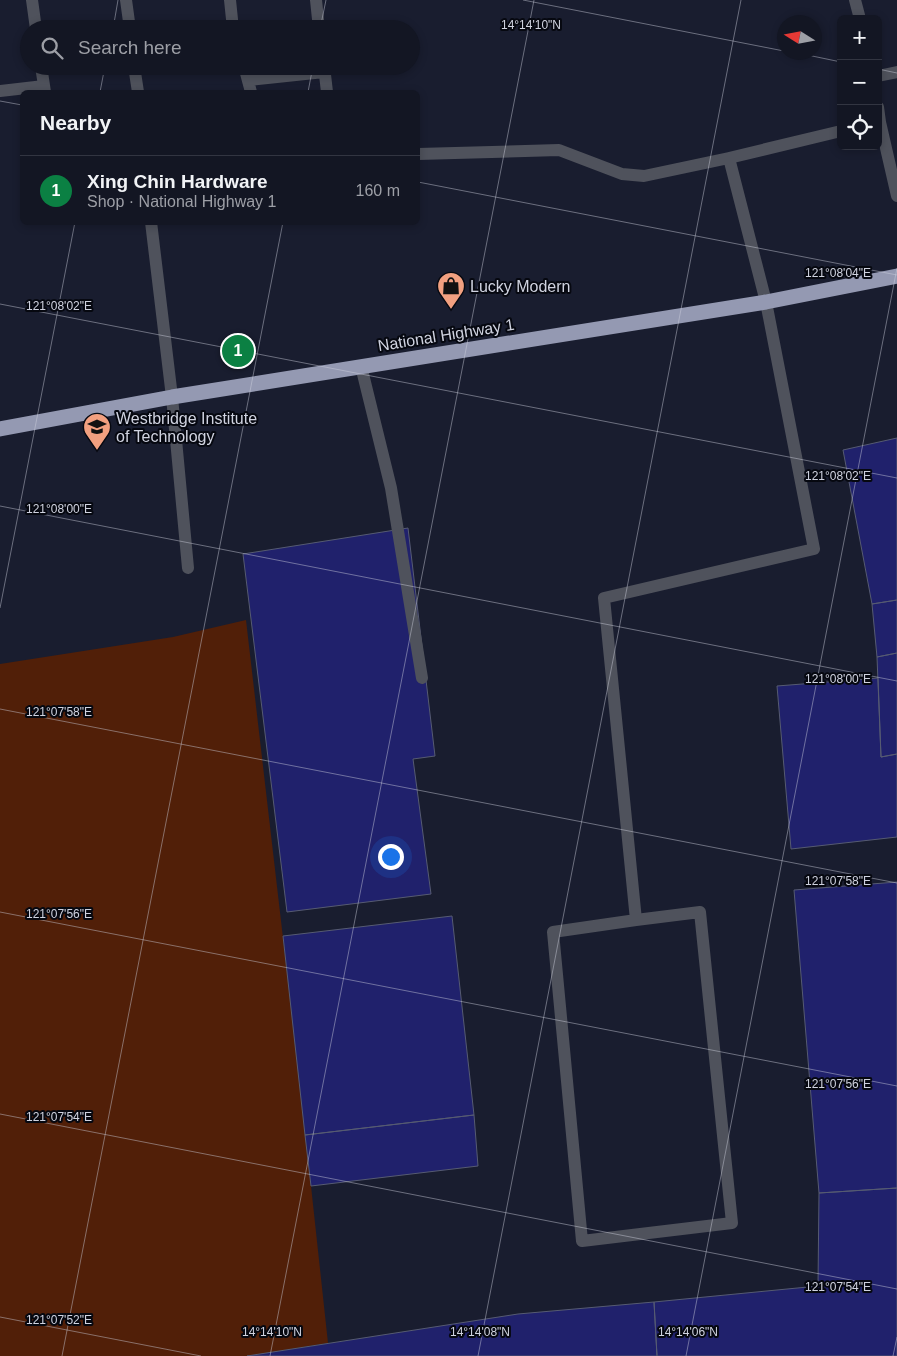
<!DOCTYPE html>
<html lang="en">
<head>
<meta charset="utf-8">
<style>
  :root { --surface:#131623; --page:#1c1f2b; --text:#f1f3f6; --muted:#9d9fa6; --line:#323541; --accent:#0b8043 }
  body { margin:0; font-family:Helvetica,sans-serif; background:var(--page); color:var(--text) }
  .controls { position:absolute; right:15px; top:15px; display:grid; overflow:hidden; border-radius:8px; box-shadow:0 2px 8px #0003 }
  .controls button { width:45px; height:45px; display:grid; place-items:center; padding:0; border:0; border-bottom:1px solid var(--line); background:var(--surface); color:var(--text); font:25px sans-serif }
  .compass { position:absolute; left:777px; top:15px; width:45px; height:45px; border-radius:50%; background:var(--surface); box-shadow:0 2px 8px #0003; rotate:281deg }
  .you { position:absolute; left:390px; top:856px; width:18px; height:18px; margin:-12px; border:4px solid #fff; border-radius:50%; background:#1a73e8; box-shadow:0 0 0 8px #1a73e833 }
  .badge { display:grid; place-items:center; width:32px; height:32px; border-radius:50%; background:var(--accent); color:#fff; font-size:16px; font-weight:700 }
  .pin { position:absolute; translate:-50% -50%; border:2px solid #fff; box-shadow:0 1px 5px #0006 }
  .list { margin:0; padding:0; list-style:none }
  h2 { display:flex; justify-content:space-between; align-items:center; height:65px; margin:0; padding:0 20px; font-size:21px }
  h2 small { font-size:16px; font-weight:400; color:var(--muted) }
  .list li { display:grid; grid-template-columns:32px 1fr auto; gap:15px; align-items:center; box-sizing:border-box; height:70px; padding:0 20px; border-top:1px solid var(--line) }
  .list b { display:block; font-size:19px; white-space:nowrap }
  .list p { margin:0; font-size:16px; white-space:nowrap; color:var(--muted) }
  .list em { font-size:16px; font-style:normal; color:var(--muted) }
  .icon { flex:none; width:28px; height:28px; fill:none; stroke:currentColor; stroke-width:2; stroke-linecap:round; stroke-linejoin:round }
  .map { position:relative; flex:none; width:897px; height:1356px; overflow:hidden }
  .search { position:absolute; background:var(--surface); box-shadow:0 2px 8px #0003; left:20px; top:20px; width:400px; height:55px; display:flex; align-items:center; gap:12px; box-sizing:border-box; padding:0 18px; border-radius:28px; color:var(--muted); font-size:19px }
  .panel { position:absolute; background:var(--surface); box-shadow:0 2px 8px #0003; left:20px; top:90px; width:400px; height:135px; border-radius:8px }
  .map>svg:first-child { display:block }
  .green { fill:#511f08 }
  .building { fill:#20216c; stroke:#565b72 }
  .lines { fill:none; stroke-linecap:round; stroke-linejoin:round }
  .street { stroke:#4f525c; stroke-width:12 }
  .highway { stroke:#9499b2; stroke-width:15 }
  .ticks { fill:none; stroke:#d0d3e0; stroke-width:1; stroke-opacity:0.45 }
  .labels { text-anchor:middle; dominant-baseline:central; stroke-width:4; stroke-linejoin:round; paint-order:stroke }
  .poi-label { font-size:16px; fill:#d0d3e0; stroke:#060810; text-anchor:start }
  .street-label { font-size:16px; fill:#d0d3e0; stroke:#060810 }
  .ticks-label { font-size:12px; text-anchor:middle; fill:#d0d3e0; stroke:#060810; stroke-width:4; stroke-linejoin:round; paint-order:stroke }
</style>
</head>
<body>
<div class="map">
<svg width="897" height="1356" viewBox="0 0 897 1356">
  <rect width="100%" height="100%" fill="#191d2f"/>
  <path class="green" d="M246 620 300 1084 328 1343 247 1356H0V664L173 637Z"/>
  <path class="building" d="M897 438V600L872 604 843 450Z
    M408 528 435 756 413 759 431 894 287 912 243 554Z
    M897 600V653L877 657 872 604Z
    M897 653V754L881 757 877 657Z
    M878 678 881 757 897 754V837L791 849 777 686Z
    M897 882V1188L819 1193 794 890Z
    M452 916 474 1115 305 1135 283 936Z
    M474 1115 478 1166 311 1186 305 1135Z
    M897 1188V1356H657L654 1302 818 1286 819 1193Z
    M654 1302 657 1356H247L518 1314Z"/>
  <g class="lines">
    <path class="street" d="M32 0 36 29
      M126 0 130 29
      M230 0 233 29
      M316 0 319 29
      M855 0 860 19
      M41 66 45 92
      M134 66 138 92
      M244 66 251 92
      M324 66 327 92
      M878 76 897 72
      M248 80 324 72
      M0 91 44 86
      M878 107 880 122 897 196
      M418 154 559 150 622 174 644 176 729 158 841 131
      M151 222 172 397 188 568
      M361 366 391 488 422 678
      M700 912 732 1223 582 1241 553 932 636 920Z
      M636 920 604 598 814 549 766 302 729 158"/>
    <path class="highway" d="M0 429 172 397 766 302 897 276"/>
  </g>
  <path class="ticks" d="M523 0 784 51M113 29 118 0M320 29 326 0M793 52 841 62M878 69 897 73M100 92 105 66M308 92 313 66M0 101 22 105M418 182 897 275M0 304 897 478M0 506 897 681M0 608 75 222M0 709 897 883M0 912 897 1086M0 1114 897 1289M0 1317 201 1356M62 1356 283 222M270 1356 534 0M478 1356 741 0M686 1356 897 268M893 1356 897 1337"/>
  <defs>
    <symbol id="shop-pin" viewBox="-11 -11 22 30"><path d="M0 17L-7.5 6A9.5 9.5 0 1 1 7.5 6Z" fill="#f2a080" stroke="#060810"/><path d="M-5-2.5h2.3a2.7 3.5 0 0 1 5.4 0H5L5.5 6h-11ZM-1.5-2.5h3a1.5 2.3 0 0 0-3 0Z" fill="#111"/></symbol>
    <symbol id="school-pin" viewBox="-11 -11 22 30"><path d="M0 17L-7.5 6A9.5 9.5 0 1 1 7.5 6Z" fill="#f2a080" stroke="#060810"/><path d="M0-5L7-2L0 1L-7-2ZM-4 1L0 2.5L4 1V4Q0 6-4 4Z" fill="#111"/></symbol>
  </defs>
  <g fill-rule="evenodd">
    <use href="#shop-pin" x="435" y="270" width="32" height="43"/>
    <use href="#school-pin" x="81" y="411" width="32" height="43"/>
  </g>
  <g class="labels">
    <g class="poi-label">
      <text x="470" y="286">Lucky Modern</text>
      <text x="116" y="418">Westbridge Institute<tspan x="116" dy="18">of Technology</tspan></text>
    </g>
    <g class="street-label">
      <text transform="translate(446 335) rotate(-9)">National Highway 1</text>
    </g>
  </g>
  <g class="ticks-label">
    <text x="531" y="29">14°14'10"N</text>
    <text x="838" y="277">121°08'04"E</text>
    <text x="59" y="310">121°08'02"E</text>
    <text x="838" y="480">121°08'02"E</text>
    <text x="59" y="513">121°08'00"E</text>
    <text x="838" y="683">121°08'00"E</text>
    <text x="59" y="716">121°07'58"E</text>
    <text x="838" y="885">121°07'58"E</text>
    <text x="59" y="918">121°07'56"E</text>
    <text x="838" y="1088">121°07'56"E</text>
    <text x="59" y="1121">121°07'54"E</text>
    <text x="838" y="1291">121°07'54"E</text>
    <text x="59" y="1324">121°07'52"E</text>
    <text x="272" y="1336">14°14'10"N</text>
    <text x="480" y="1336">14°14'08"N</text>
    <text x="688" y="1336">14°14'06"N</text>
  </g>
</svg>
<div class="controls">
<button>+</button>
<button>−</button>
<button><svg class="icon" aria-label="locate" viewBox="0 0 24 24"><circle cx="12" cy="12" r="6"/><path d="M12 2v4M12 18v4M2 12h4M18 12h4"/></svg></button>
</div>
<svg class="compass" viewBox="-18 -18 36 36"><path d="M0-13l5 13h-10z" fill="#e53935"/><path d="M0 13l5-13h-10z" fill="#9d9fa6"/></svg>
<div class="you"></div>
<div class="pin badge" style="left:238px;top:351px">1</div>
<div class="search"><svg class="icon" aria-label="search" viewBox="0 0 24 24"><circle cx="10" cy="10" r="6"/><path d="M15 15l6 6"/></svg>Search here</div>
<section class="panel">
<h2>Nearby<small></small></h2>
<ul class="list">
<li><span class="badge">1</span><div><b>Xing Chin Hardware</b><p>Shop · National Highway 1</p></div><em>160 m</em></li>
</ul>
</section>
</div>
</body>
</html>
